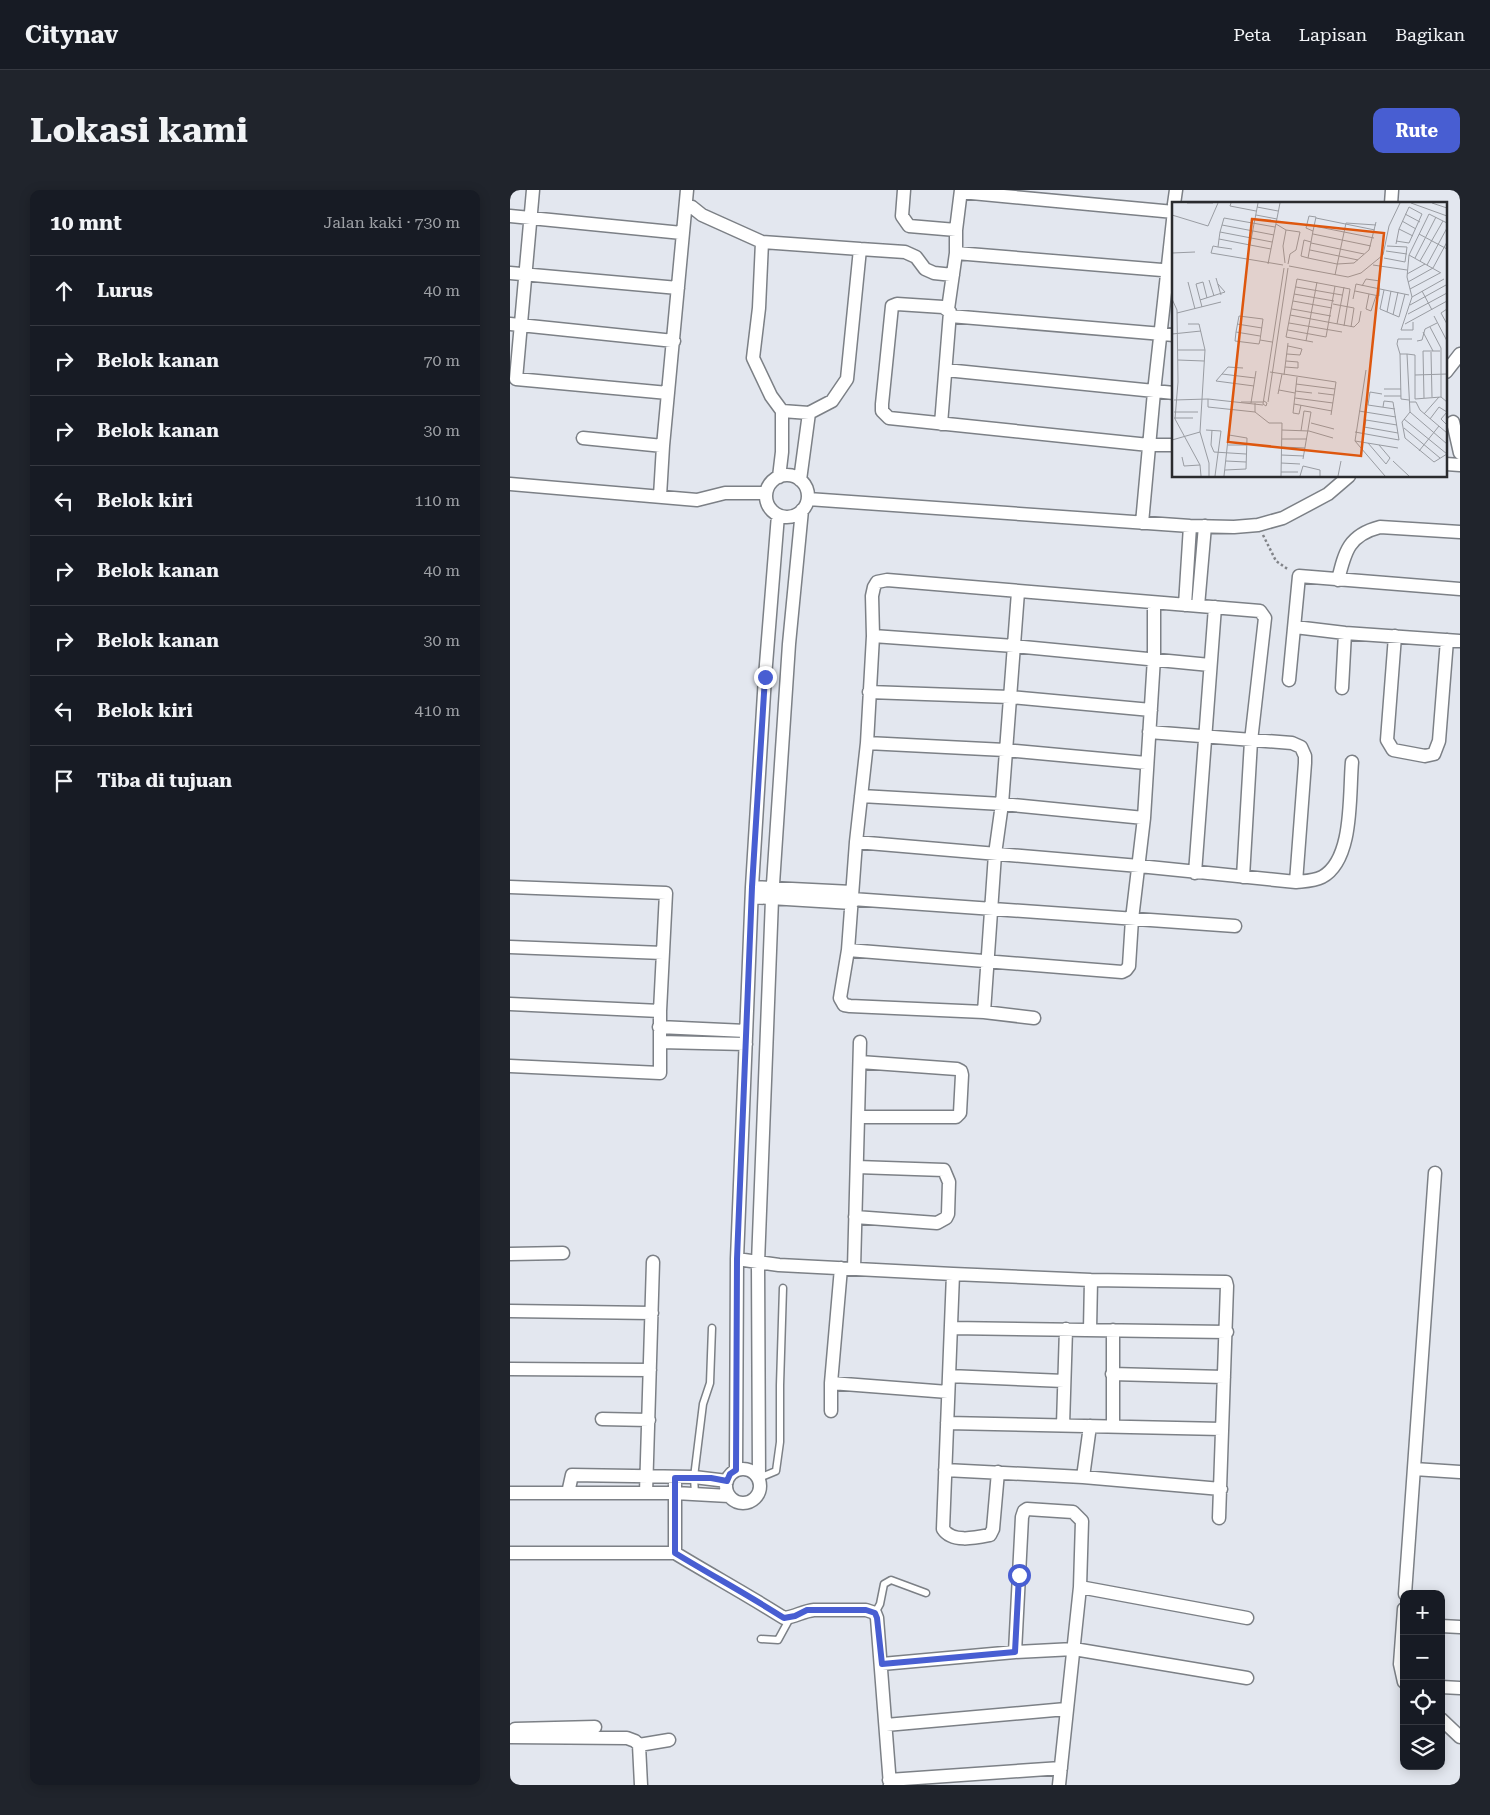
<!DOCTYPE html>
<html lang="id">
<head>
<meta charset="utf-8">
<style>
  :root { --surface:#171b24; --page:#20242c; --text:#f1f3f6; --muted:#9ea1a6; --line:#363941; --accent:#485ed2 }
  body { margin:0; font-family:"Roboto Serif",serif; background:var(--page); color:var(--text) }
  .controls { position:absolute; right:15px; bottom:15px; display:grid; overflow:hidden; border-radius:10px; box-shadow:0 2px 12px #0003 }
  .controls button { width:45px; height:45px; display:grid; place-items:center; padding:0; border:0; border-bottom:1px solid var(--line); background:var(--surface); color:var(--text); font:25px sans-serif }
  .stop { position:absolute; width:15px; height:15px; margin:-11px; border:4px solid #485ed2; border-radius:50%; background:#fff }
  .stop.end { background:#485ed2; border-color:#fff; box-shadow:0 1px 5px #0008 }
  .list { margin:0; padding:0; list-style:none }
  h2 { display:flex; justify-content:space-between; align-items:center; height:65px; margin:0; padding:0 20px; font-size:21px }
  h2 small { font-size:16px; font-weight:400; color:var(--muted) }
  .list li { display:grid; grid-template-columns:32px 1fr auto; gap:15px; align-items:center; box-sizing:border-box; height:70px; padding:0 20px; border-top:1px solid var(--line) }
  .list b { display:block; font-size:19px; white-space:nowrap }
  .list em { font-size:16px; font-style:normal; color:var(--muted) }
  .icon { flex:none; width:28px; height:28px; fill:none; stroke:currentColor; stroke-width:2; stroke-linecap:round; stroke-linejoin:round }
  .map { position:relative; flex:none; width:950px; height:1595px; overflow:hidden; border-radius:10px }
  header { display:flex; align-items:center; gap:30px; box-sizing:border-box; height:70px; padding:0 25px; background:var(--surface); border-bottom:1px solid var(--line) }
  header strong { font-size:24px }
  nav { display:flex; gap:28px; margin-inline-start:auto; font-size:18px }
  .intro { display:flex; align-items:center; justify-content:space-between; box-sizing:border-box; height:120px; padding:0 30px }
  h1 { margin:0; font-size:35px }
  .button { padding:12px 22px; border-radius:10px; background:var(--accent); color:#fff; font-size:18px; font-weight:700 }
  main { display:flex; gap:30px; padding:0 30px }
  aside { flex:1; background:var(--surface); border-radius:10px; box-shadow:0 2px 12px #0003 }
  .map>svg:first-child { display:block }
  .lines { fill:none; stroke-linecap:round; stroke-linejoin:round }
  .lane-casing { stroke:#7c8086; stroke-width:9 }
  .street-casing { stroke:#7c8086; stroke-width:15 }
  .path { stroke:#818388; stroke-width:2.5; stroke-dasharray:2.5 2.5; stroke-linecap:butt }
  .lane { stroke:#fff; stroke-width:6 }
  .street { stroke:#fff; stroke-width:12 }
  .route { stroke:#485ed2; stroke-width:6 }
  .inset-road { fill:none; stroke:#999ca2; stroke-width:1 }
  .view { fill:#de570e; fill-opacity:0.15; stroke:#de570e; stroke-width:2.5 }
  .inset-edge { fill:none; stroke:#2a2b2e; stroke-width:2.5 }
</style>
</head>
<body>
<header>
<strong>Citynav</strong>
<nav><a>Peta</a><a>Lapisan</a><a>Bagikan</a></nav>
</header>
<div class="intro"><h1>Lokasi kami</h1><a class="button">Rute</a></div>
<main>
<aside>
<h2>10 mnt<small>Jalan kaki · 730 m</small></h2>
<ul class="list">
<li><svg class="icon" aria-label="ahead" viewBox="0 0 24 24"><path d="M12 20V5M6 11l6-6 6 6"/></svg><div><b>Lurus</b></div><em>40 m</em></li>
<li><svg class="icon" aria-label="right" viewBox="0 0 24 24"><path d="M7 20v-9h11M14 6l5 5-5 5"/></svg><div><b>Belok kanan</b></div><em>70 m</em></li>
<li><svg class="icon" aria-label="right" viewBox="0 0 24 24"><path d="M7 20v-9h11M14 6l5 5-5 5"/></svg><div><b>Belok kanan</b></div><em>30 m</em></li>
<li><svg class="icon" aria-label="left" viewBox="0 0 24 24"><path d="M17 20v-9H6M10 6l-5 5 5 5"/></svg><div><b>Belok kiri</b></div><em>110 m</em></li>
<li><svg class="icon" aria-label="right" viewBox="0 0 24 24"><path d="M7 20v-9h11M14 6l5 5-5 5"/></svg><div><b>Belok kanan</b></div><em>40 m</em></li>
<li><svg class="icon" aria-label="right" viewBox="0 0 24 24"><path d="M7 20v-9h11M14 6l5 5-5 5"/></svg><div><b>Belok kanan</b></div><em>30 m</em></li>
<li><svg class="icon" aria-label="left" viewBox="0 0 24 24"><path d="M17 20v-9H6M10 6l-5 5 5 5"/></svg><div><b>Belok kiri</b></div><em>410 m</em></li>
<li><svg class="icon" aria-label="arrive" viewBox="0 0 24 24"><path d="M6 21V4h12l-3 4 3 4H6"/></svg><div><b>Tiba di tujuan</b></div></li>
</ul>
</aside>
<div class="map">
<svg width="950" height="1595" viewBox="0 0 950 1595">
  <rect width="100%" height="100%" fill="#e3e7ef"/>
  <g class="lines">
    <defs>
      <path id="lane" d="M249 1288 266 1281 270 1252V1195L273 1098
        M185 1304 184 1287 193 1214 200 1193 202 1138
        M365 1423 370 1414 374 1394 381 1390 416 1403
        M251 1449 268 1450 280 1428"/>
      <path id="street" d="M23 0 6 189 158 203
        M394 0 392 26 399 36 446 40
        M451 2 664 22
        M664 14 666 0
        M881 14 882 0
        M176 16 182 17 192 25 252 52 249 118 243 168 261 206 272 221V262L269 287
        M0 26 172 43
        M252 52 350 59 337 189 322 211 299 223 290 290
        M350 59 395 62 406 67 415 79 424 83 443 85
        M446 63 664 81
        M0 83 168 98
        M438 119 446 63V40L451 0
        M440 126 664 145
        M0 134 164 151
        M436 180 664 203
        M936 182 950 164
        M272 221 299 223
        M943 232 950 263
        M431 234 440 122 433 117 387 114 382 116 372 214V221L379 228 639 255H664
        M73 248 153 256
        M936 274 950 275
        M256 306a21 21 0 1 1 42 0a21 21 0 1 1-42 0Z
        M0 294 187 310 215 303H256
        M150 306 153 256 177 0
        M298 309 680 336 724 337 748 335 773 328 818 304 839 286
        M632 333 644 202 664 21
        M828 390C835 361 839 345 870 337L950 342
        M675 415 680 336
        M688 416 695 336
        M785 437 835 443 950 451
        M363 446 504 456 700 475
        M885 446 877 550 883 560 915 566 924 564 929 551 937 450
        M779 490 789 386 950 399
        M832 498 835 443
        M359 502 500 507 641 520
        M639 542 782 553 791 557 795 566V573L786 692
        M357 553 495 560 636 573
        M351 606 492 614 634 628
        M346 652 629 676 786 692C795 691 804 691 812 687 844 670 839 604 842 572
        M685 683 705 417
        M0 697 156 703 150 821V852L236 854
        M242 697 342 702
        M242 707 342 713
        M342 709 725 736
        M0 757 153 763
        M338 760 612 782 616 780 619 776 622 729 634 628 644 468V413
        M0 814 150 821
        M474 822 485 664 492 614 508 402
        M524 828 474 822 340 816 334 815 330 808 338 760 346 652 357 553 363 446 362 406 364 397 367 392 377 390 750 421 755 428 741 551 733 687
        M149 837 236 841
        M0 876 150 883V852
        M348 927H446L450 923 452 885 451 881 447 879 350 872
        M345 1027 427 1033 436 1028 438 1024 439 992 434 980 347 977
        M0 1064 53 1063
        M227 1069 269 1075 443 1084 581 1090 716 1092 717 1096 709 1328
        M344 1078 350 852
        M443 1084 433 1339C442 1353 465 1348 480 1345L483 1339 488 1282
        M0 1121 142 1123
        M441 1138 717 1142
        M580 1140 581 1090
        M0 1179 140 1180
        M602 1184 714 1187
        M439 1186 554 1191
        M321 1193 438 1202
        M321 1221V1193L331 1078
        M92 1229 139 1230
        M437 1233 712 1239
        M553 1235 556 1139
        M603 1237V1140
        M216 1296a17 17 0 1 1 34 0a17 17 0 1 1-34 0Z
        M904 1279 950 1282
        M226 1280 227 1069 242 697 255 487 268 325
        M435 1280 573 1287 711 1299
        M573 1287 580 1236
        M249 1288 248 1073 262 709 279 454 292 320
        M0 1303H165L219 1306
        M58 1303 62 1285 184 1287 217 1291
        M136 1303 143 1072
        M0 1363H165V1288
        M165 1363C201 1385 238 1405 274 1428 285 1427 293 1421 304 1420H356L365 1423 367 1428 380 1595
        M570 1397 737 1428
        M895 1404 925 983
        M894 1419 890 1474 894 1492
        M931 1436 950 1437
        M505 1462 512 1327 514 1321 517 1319 563 1322 572 1331 570 1397 549 1595
        M372 1474 505 1462 564 1459 737 1488
        M931 1497 950 1498
        M931 1529 950 1547
        M376 1535 556 1519
        M5 1539 85 1537
        M0 1547 117 1548 125 1551 129 1555 131 1595
        M129 1555 159 1550
        M379 1590 551 1578"/>
    </defs>
    <use href="#lane" class="lane-casing"/>
    <use href="#street" class="street-casing"/>
    <path class="path" d="M753 345 766 371 779 380"/>
    <use href="#lane" class="lane"/>
    <use href="#street" class="street"/>
  </g>
  <g class="lines">
    <path class="route" d="M255 487 242 697 227 1069 226 1280 220 1284 217 1291 201 1288H165V1363C201 1385 238 1405 274 1428L285 1426 297 1420H356L365 1423 367 1428 372 1474 505 1462 509 1385"/>
  </g>
  <g transform="translate(662 12)">
    <rect width="275" height="275" fill="#e3e7ef"/>
    <path class="inset-road" d="M15 1H41M59 1 58 4 84 9M86 1 78 43 99 47M239 1 275 14M260 1 275 6M85 5 106 9M233 12 248 20M0 13 36 24 46 1M84 13 105 17M144 16 203 28M230 19 244 27M104 22 114 28 111 44 113 61M50 23 52 16 103 25M142 24 202 36M227 27 241 34M114 28 128 30 124 48 118 52 116 62M48 30 50 23 102 33M141 32 199 44M247 32 275 47M47 37 46 45 60 47M139 40 141 29 134 26 137 14 144 15 141 29M139 41 192 52M224 42 227 27 237 5 250 12 237 41 224 39M78 43 47 37 48 30 100 40M46 45 41 44 39 51 111 63M138 48 186 58M214 49 235 52M0 51 23 50M237 53 269 71M136 56 139 40 132 38 129 54 136 56 165 62 182 61 197 48 204 20M212 56 233 60 235 45 215 44M243 56 264 15M248 59 271 19M96 62 108 1M201 63 235 68M255 63 275 26M117 64 176 75 189 71 211 53 217 24 228 1M235 72 253 62M163 73 174 21 204 23M44 76 49 93M37 78 42 94M16 80 23 107M236 80 261 66 275 40M190 84 194 77 208 79M124 85 170 93M238 87 268 71M212 88 208 107 227 115 233 92M183 89 207 94 208 63M250 89 260 108M122 92 162 99M197 92 194 107 199 109 204 94M240 95 235 75 237 53 257 12 275 21M0 97 5 108 6 180 3 217 28 263 29 274M181 97 184 82 237 93M28 98 53 90 46 82M121 99 160 106M161 102 182 106 179 125M238 103 274 83M30 105 24 82 31 80 35 96M120 107 159 114M275 107 269 111 275 122M215 110 219 89M5 111 49 100M236 112 275 91M118 113 182 125 187 120 189 109M221 113 226 90M262 114 275 139M241 120V128H229L240 95 272 77M117 121 170 130M16 122H27L33 148 28 230 37 261V274M65 122 90 126M165 122 172 85M233 122 275 99M258 125 269 146V195L275 200M116 128 154 135 163 84M64 130 63 139 87 142 88 138M251 130 261 149M0 132 29 129M88 134 64 130 67 114 91 117 88 138 100 140M134 139 145 80M245 139 250 138 253 127 265 121M141 140 114 135 125 77 178 87 172 124M6 148H33M259 150 260 195M115 152 128 153 130 147 116 144M228 152H235L238 210 275 242M235 152 243 153V197L269 195M6 158 32 159M113 165 126 166V160L114 159M71 166 56 165 44 179 82 184M194 168 183 239 213 274M98 170 164 180 159 213M50 172 83 176M112 173 116 141M243 173 275 172M125 175 121 211 127 212 129 203M124 182 163 187M212 187H229M107 188 123 191M123 189 140 191M146 191 162 193M106 192 110 172M210 192 198 190 196 203 223 207M212 194H229M123 196 161 201M252 196 251 149H268M36 197V205L83 210V201M2 198 36 197 91 203M237 198 229 197 228 152 225 142 226 137H240M92 199 95 201 94 204 91 202 112 66M69 200H91M96 200 116 66M237 200H244L248 208 275 231M79 201 84 169M122 202 160 209M187 209 224 215M2 210H26M83 210 97 221H110L109 274M238 210 230 220 233 236 262 260 275 252M275 210 269 217 275 223M252 212 267 195M2 216H21M232 217 275 252M258 217 267 205 275 210M139 221 162 227M192 225 226 231M232 226 268 256M34 228 49 229 43 274M40 228 39 243 42 250 74 252M110 228 137 229 161 236M129 229 132 209 139 210 131 257M183 230 227 238 221 200 212 199 211 205M191 232 194 218 225 223M110 237H135M0 238 28 230M183 239 226 246M196 241 214 262 218 256 207 243M56 243H74M109 245 133 246M247 249 267 224M109 253 132 254M10 255 12 264 28 263M54 259 74 260M221 259 237 274M109 261 128 262M53 268 74 267 75 236 57 233M109 270H126M52 274 57 228M128 274 131 264 148 268V274M166 274 169 259"/>
    <path class="view" d="M80 17 212 31 189 254 56 240Z"/>
    <rect width="275" height="275" class="inset-edge"/>
  </g>
</svg>
<div class="controls">
<button>+</button>
<button>−</button>
<button><svg class="icon" aria-label="locate" viewBox="0 0 24 24"><circle cx="12" cy="12" r="6"/><path d="M12 2v4M12 18v4M2 12h4M18 12h4"/></svg></button>
<button><svg class="icon" aria-label="layers" viewBox="0 0 24 24"><path d="M12 4l9 5-9 5-9-5zM3 14l9 5 9-5"/></svg></button>
</div>
<div class="stop" style="left:509px;top:1385px"></div>
<div class="stop end" style="left:255px;top:487px"></div>
</div>
</main>
</body>
</html>
